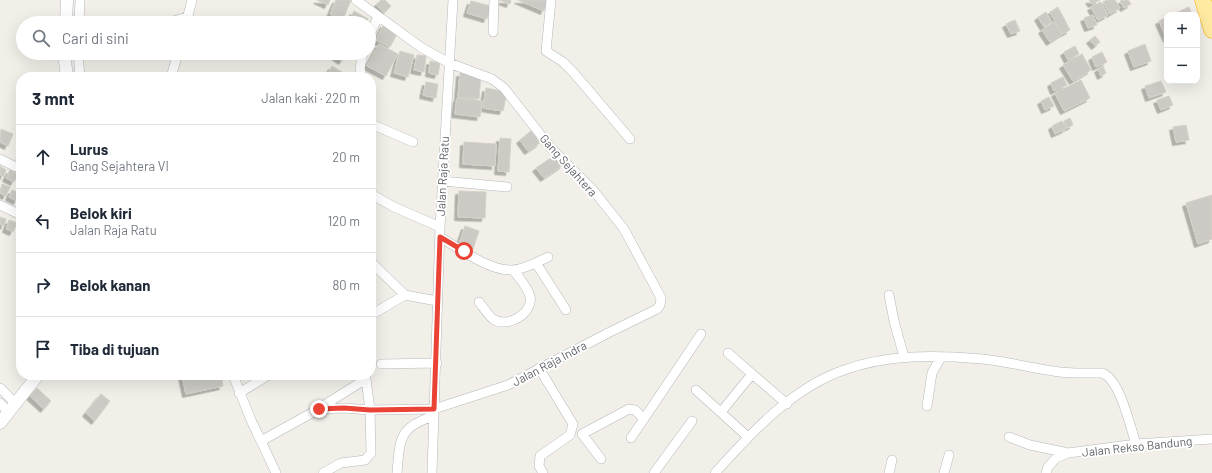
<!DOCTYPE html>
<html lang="id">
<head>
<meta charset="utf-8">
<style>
  :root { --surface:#fff; --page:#f6f6f7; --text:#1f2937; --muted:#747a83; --line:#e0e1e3 }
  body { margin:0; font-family:Barlow,sans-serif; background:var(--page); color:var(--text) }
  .controls { position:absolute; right:12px; top:12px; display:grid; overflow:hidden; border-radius:8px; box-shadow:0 4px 16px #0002 }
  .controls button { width:36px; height:36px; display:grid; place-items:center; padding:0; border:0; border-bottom:1px solid var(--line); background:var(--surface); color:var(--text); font:20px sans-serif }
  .stop { position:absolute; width:12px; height:12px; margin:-9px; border:3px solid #ea4335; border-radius:50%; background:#fff }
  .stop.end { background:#ea4335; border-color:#fff; box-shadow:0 1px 4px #0008 }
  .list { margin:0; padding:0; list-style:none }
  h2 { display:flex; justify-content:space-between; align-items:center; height:52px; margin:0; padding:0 16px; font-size:17px }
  h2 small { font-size:13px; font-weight:400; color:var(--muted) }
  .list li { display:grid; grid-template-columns:26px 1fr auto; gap:12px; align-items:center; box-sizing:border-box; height:64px; padding:0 16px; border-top:1px solid var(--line) }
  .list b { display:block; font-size:15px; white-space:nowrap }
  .list p { margin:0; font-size:13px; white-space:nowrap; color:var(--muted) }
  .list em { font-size:13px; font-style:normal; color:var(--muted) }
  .icon { flex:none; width:22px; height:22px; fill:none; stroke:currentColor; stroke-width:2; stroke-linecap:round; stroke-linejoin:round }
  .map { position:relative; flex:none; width:1212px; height:473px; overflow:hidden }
  .search { position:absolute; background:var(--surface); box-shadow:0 4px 16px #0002; left:16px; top:16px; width:360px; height:44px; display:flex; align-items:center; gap:10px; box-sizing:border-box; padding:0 14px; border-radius:22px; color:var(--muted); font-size:15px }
  .panel { position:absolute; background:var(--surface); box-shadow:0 4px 16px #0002; left:16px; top:72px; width:360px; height:308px; border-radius:16px }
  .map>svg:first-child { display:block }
  .building { fill:#cccac5; stroke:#d6d1c6; filter:url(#shadow) }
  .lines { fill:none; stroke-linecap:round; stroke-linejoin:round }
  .minor-casing { stroke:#b5b8bc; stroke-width:10 }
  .tertiary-casing { stroke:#b5b8bc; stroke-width:13 }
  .trunk-casing { stroke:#f9ab00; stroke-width:17 }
  .minor { stroke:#fff; stroke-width:9 }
  .tertiary { stroke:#fff; stroke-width:12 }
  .trunk { stroke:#feeaa1; stroke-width:16 }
  .route { stroke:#ea4335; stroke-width:5 }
  .labels { text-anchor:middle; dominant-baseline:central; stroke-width:3.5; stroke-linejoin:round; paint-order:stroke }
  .street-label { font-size:12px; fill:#5f6368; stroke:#fff }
</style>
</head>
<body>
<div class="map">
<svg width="1212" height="473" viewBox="0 0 1212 473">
  <defs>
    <filter id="shadow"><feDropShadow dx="-3.5" dy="3.5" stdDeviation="0" flood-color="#0004"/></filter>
  </defs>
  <rect width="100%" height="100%" fill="#f1efe8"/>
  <path class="building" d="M317 0H330L328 5Z
    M336 0H351L343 19 330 14Z
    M381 0H385L391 6 384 13 376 5Z
    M499 0H511L510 4Z
    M518 0H545L548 1 544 11Z
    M1089 0H1100L1092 4Z
    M1107 0H1115L1120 8 1110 14 1103 2Z
    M1123 0H1128L1131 4 1124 8 1120 1Z
    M471 1 491 6 487 19 467 13Z
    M1101 2 1108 15 1098 20 1091 7Z
    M1058 7 1070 30 1062 34 1050 12Z
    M1189 7 1192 15H1172Z
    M354 11 368 19 366 23H348Z
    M1046 12 1052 22 1044 27 1038 17Z
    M1093 15 1097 25 1088 28 1084 18Z
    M1167 17V39L1159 21Z
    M1015 20 1020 31 1011 34 1006 24Z
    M1054 22 1062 34 1050 42 1042 30Z
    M384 24 398 32 390 47 376 40Z
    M1095 36 1100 42 1095 46 1090 40Z
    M379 44 398 54 386 76 367 66Z
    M1145 44 1151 61 1134 67 1128 51Z
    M1075 46 1079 54 1068 60 1064 52Z
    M400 51 414 55 408 77 394 73Z
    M1102 52 1107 62 1096 67 1092 57Z
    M331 53H348L342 61Z
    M1082 54 1091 70 1073 81 1063 65Z
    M417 55 426 56 424 72 414 70Z
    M430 61 440 63 438 75 429 73Z
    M332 66 350 77H326Z
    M1103 66 1106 73 1101 76 1098 69Z
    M460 73 481 75 479 99 458 97Z
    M1063 77 1067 85 1054 91 1051 83Z
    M1081 80 1090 98 1064 111 1055 93Z
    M1161 81 1166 92 1149 98 1145 86Z
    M426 82 438 84 436 98 423 95Z
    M486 88 507 92 503 111 483 108Z
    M1169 96 1173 105 1161 110 1157 100Z
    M1049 97 1054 106 1045 110 1041 101Z
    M457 98 482 101 480 117 455 114Z
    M1070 118 1073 125 1067 128 1064 121Z
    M1062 121 1066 129 1055 134 1052 126Z
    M1186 125 1189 140 1176 142 1173 127Z
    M1 129 13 134 8 146 0 142Z
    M531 131 540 143 528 151 520 140Z
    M500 138 511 139 509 172 498 171Z
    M464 142 496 144 495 166 463 164Z
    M555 155 563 165 544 178 536 168Z
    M0 166 6 170 3 177 0 175Z
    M10 170 18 174 14 182 6 178Z
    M2 184 10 187 6 196 0 193Z
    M12 190 20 193 17 201 9 197Z
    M459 191 486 192 485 218 458 217Z
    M1212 195V239L1198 244 1186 203Z
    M0 217 6 219 4 226 0 224Z
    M9 220 17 223 13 232 6 229Z
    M465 226 479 231 473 249 459 244Z
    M182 375H221L223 386 186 394Z
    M37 388 51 401 44 409 30 396Z
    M101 394 110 401 95 421 86 413Z"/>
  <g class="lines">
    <defs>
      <path id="minor" d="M551 0 546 51 563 62 573 72 630 139
        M79 23 80 0
        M167 23 187 17
        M186 23 192 0
        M493 32 494 0
        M369 36 378 17
        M78 53 80 77
        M171 77 178 53
        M362 77 360 68 363 53
        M371 124 413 142
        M0 159 16 167
        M442 181 507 187
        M371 194 394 207 440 227
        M0 205 21 215
        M440 237C458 248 491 272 513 270 525 269 538 262 548 257
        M371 262 405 295 437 301
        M536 263 566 310
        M889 295 894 321 904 357
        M479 302C483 307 488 315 493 319 507 329 534 313 530 296 527 286 519 278 513 270
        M371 315 405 295
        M728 353 787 404
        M381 364 437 363
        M539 368 573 424 570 435 540 456 539 466 543 473
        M233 375 251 420 276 473
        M0 388 15 403
        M696 390 748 437
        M239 393 269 375
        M0 403 8 412
        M927 406 932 373 941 357
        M321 407 366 379 370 410 371 453 365 460 341 463 323 473
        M721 412 752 374
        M1009 437 1030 445 1068 453
        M631 438 701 334
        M261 441 319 409 344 408 370 410 434 409 508 385 608 333 657 309 660 305 661 298 624 229 593 190 551 148 504 88 492 79 449 63 422 48 356 0
        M601 459 582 434 629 409 635 410 644 419
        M397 473C400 440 398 427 434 416
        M432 473 440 227 453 0
        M654 473 692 421
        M715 473C751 433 792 388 844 370 888 354 936 355 982 359 1006 361 1030 368 1053 371 1069 374 1086 373 1102 373 1120 379 1130 426 1136 444
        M889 473 892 460
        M944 473 949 455
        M1046 473 1048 467 1056 458 1068 453 1136 444 1212 439"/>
      <path id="tertiary" d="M66 23 67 0
        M64 53 67 77
        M0 423 38 375"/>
      <path id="trunk" d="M1203 0 1212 30"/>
    </defs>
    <use href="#minor" class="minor-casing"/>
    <use href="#tertiary" class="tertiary-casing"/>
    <use href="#trunk" class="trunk-casing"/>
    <use href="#minor" class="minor"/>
    <use href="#tertiary" class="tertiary"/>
    <use href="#trunk" class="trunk"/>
  </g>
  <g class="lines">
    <path class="route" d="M319 409 344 408 370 410 434 409 440 237 464 251"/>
  </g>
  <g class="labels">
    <g class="street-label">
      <text transform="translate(569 165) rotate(48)">Gang Sejahtera</text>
      <text transform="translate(442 176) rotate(-87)">Jalan Raja Ratu</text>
      <text transform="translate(549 363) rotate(-28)">Jalan Raja Indra</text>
      <text transform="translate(1137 446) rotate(-6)">Jalan Rekso Bandung</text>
    </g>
  </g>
</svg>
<div class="controls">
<button>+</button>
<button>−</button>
</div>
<div class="stop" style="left:464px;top:251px"></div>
<div class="stop end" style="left:319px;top:409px"></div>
<div class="search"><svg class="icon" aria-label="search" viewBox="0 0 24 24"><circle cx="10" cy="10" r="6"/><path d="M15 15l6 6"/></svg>Cari di sini</div>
<section class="panel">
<h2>3 mnt<small>Jalan kaki · 220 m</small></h2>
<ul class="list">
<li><svg class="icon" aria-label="ahead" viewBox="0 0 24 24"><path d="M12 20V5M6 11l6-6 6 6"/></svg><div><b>Lurus</b><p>Gang Sejahtera VI</p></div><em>20 m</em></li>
<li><svg class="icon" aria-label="left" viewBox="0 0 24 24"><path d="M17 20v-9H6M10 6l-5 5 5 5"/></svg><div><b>Belok kiri</b><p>Jalan Raja Ratu</p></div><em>120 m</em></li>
<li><svg class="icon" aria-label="right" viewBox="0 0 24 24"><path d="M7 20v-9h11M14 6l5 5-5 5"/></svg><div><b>Belok kanan</b></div><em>80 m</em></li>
<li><svg class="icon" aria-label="arrive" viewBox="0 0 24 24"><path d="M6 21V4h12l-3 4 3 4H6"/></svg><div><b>Tiba di tujuan</b></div></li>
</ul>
</section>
</div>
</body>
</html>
